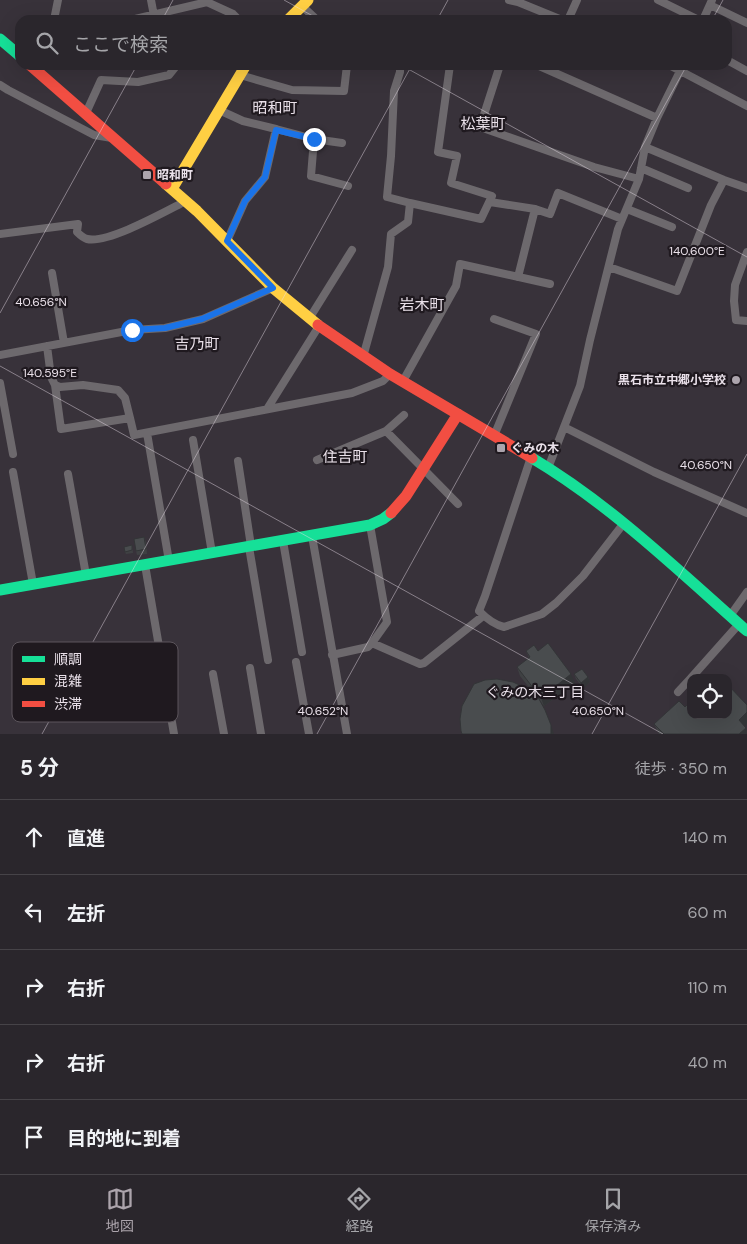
<!DOCTYPE html>
<html lang="ja">
<head>
<meta charset="utf-8">
<style>
  :root { --surface:#2a262c; --page:#322e34; --text:#f1f3f6; --muted:#a5a5a9; --line:#464348; --accent:#aca4ac }
  body { margin:0; font-family:"DM Sans","Noto Sans JP",sans-serif; background:var(--page); color:var(--text) }
  .controls { position:absolute; right:15px; bottom:15px; display:grid; overflow:hidden; border-radius:10px; box-shadow:0 5px 20px #0002 }
  .controls button { width:45px; height:45px; display:grid; place-items:center; padding:0; border:0; border-bottom:1px solid var(--line); background:var(--surface); color:var(--text); font:25px sans-serif }
  .stop { position:absolute; width:15px; height:15px; margin:-11px; border:4px solid #1a73e8; border-radius:50%; background:#fff }
  .stop.end { background:#1a73e8; border-color:#fff; box-shadow:0 1px 5px #0008 }
  .list { margin:0; padding:0; list-style:none }
  h2 { display:flex; justify-content:space-between; align-items:center; height:65px; margin:0; padding:0 20px; font-size:21px }
  h2 small { font-size:16px; font-weight:400; color:var(--muted) }
  .list li { display:grid; grid-template-columns:32px 1fr auto; gap:15px; align-items:center; box-sizing:border-box; height:75px; padding:0 20px; border-top:1px solid var(--line) }
  .list b { display:block; font-size:19px; white-space:nowrap }
  .list em { font-size:16px; font-style:normal; color:var(--muted) }
  .icon { flex:none; width:28px; height:28px; fill:none; stroke:currentColor; stroke-width:2; stroke-linecap:round; stroke-linejoin:round }
  .map { position:relative; flex:none; width:747px; height:734px; overflow:hidden }
  .search { position:absolute; background:var(--surface); box-shadow:0 5px 20px #0002; left:15px; right:15px; top:15px; height:55px; display:flex; align-items:center; gap:12px; box-sizing:border-box; padding:0 18px; border-radius:15px; color:var(--muted); font-size:19px }
  .sheet { height:440px; background:var(--surface) }
  nav { display:flex; justify-content:space-around; align-items:center; box-sizing:border-box; height:70px; border-top:1px solid var(--line); background:var(--surface); font-size:14px; color:var(--muted) }
  nav a { display:grid; justify-items:center; gap:2px }
  nav .on { color:var(--accent) }
  .map>svg:first-child { display:block }
  .lines { fill:none; stroke-linecap:round; stroke-linejoin:round }
  .street { stroke:#6d696d; stroke-width:8 }
  .fast { stroke:#16e098; stroke-width:11 }
  .slow { stroke:#ffcf43; stroke-width:11 }
  .jam { stroke:#f24e42; stroke-width:11 }
  .wall { fill:#3f4143 }
  .shaded-wall { fill:#333537 }
  .building { fill:#494c4e; stroke:#333537 }
  .route { stroke:#1a73e8; stroke-width:6 }
  .ticks { fill:none; stroke:#eae1ea; stroke-width:1; stroke-opacity:0.45 }
  .poi-dot { fill:#aca4ac; stroke:#1f191f; stroke-width:2 }
  .labels { text-anchor:middle; dominant-baseline:central; stroke-width:4.5; stroke-linejoin:round; paint-order:stroke }
  .poi-label { font-size:12px; font-weight:bold; fill:#eae1ea; stroke:#1f191f; text-anchor:start }
  .neighbourhood-label { font-size:14px; fill:#eae1ea; stroke:#1f191f }
  .quarter-label { font-size:15px; fill:#eae1ea; stroke:#1f191f }
  .key { fill:#1f191f; stroke:#5c555c; stroke-width:1 }
  .key-label { font-size:14px; fill:#eae1ea }
  .ticks-label { font-size:12px; text-anchor:middle; fill:#eae1ea; stroke:#1f191f; stroke-width:4.5; stroke-linejoin:round; paint-order:stroke }
</style>
</head>
<body>
<div class="map">
<svg width="747" height="734" viewBox="0 0 747 734">
  <rect width="100%" height="100%" fill="#38323a"/>
  <g class="lines">
    <path class="street" d="M151 0 154 16
      M509 0 518 2 562 20
      M658 0 699 20
      M710 5 747 23
      M302 6 317 20
      M76 19 100 20
      M54 20 58 0
      M131 20 207 2 233 14 239 20
      M346 20 404 19
      M568 20 577 0
      M703 20 712 0
      M727 60 747 71
      M500 65 480 127 594 167 639 179
      M537 65 657 118
      M669 65 747 106
      M240 75 292 90 344 91 347 65
      M0 85 8 90 94 135 112 138
      M219 110 243 121 276 129 265 177 245 201 227 241
      M86 113 101 80 138 82 169 75 177 65
      M276 129 314 139 342 143
      M314 139 311 176 348 186
      M645 147 724 180 747 188
      M641 168 688 188
      M490 202 535 209 550 214 558 193 622 219
      M410 203 481 219 492 196 451 183 457 156 438 152 450 65
      M627 209 672 227
      M0 234 78 224 77 232C80 235 83 238 87 239 108 244 166 211 186 201
      M747 252 735 285 734 301 736 320 747 321
      M609 267 677 291 711 205 724 180
      M52 273 64 343
      M518 277 535 209
      M309 319 352 250
      M494 319 536 334 494 436
      M47 346 51 377 55 385 61 429 130 418 134 435 352 393 383 381 390 374
      M0 355 132 330 165 328 203 319 273 288
      M363 357 388 267 391 234 408 222 410 203 387 197 391 156 394 91 400 72V65
      M403 381 456 286 460 264 550 284
      M0 383 13 454
      M55 385 60 387 83 385 118 390 125 398 130 418
      M267 409 319 326
      M564 427 654 472 747 513
      M386 431 458 504
      M147 433 169 561
      M193 440 212 553
      M531 457 485 596 479 611C486 618 495 625 504 627L542 614 556 603 583 576 624 523
      M317 460 386 431 404 415
      M238 461 251 546
      M548 468 580 386 590 340 618 229 639 179 645 147 657 118 683 65
      M13 472 33 584
      M68 474 86 575
      M370 525 387 622 372 643
      M312 536 347 734
      M283 541 302 652
      M249 547 268 660
      M145 565 174 734
      M730 616 747 592
      M332 655 368 647 372 643 420 664 424 663 483 616
      M296 662 309 734
      M250 668 261 734
      M213 674 224 734
      M691 678 739 624
      M678 692 691 678"/>
    <path class="fast" d="M0 39 20 56
      M532 458C611 505 678 570 747 631
      M0 590 370 525 383 519 391 513"/>
    <path class="slow" d="M288 20 308 0
      M166 184 197 211 273 288 318 325
      M172 189 246 65"/>
    <path class="jam" d="M30 65 166 184
      M318 325 390 374 532 458
      M391 513 406 496 458 414"/>
  </g>
  <path class="wall" d="M144 537 146 542 147 554 137 555 136 551Z
    M132 545 133 553 126 554 125 552Z
    M526 651H538L575 683 544 706 520 676 517 667 529 658Z
    M574 674 588 677 590 682 583 688 576 679Z
    M685 707 745 727 747 734H659L654 724Z"/>
  <path class="shaded-wall" d="M571 674 575 683 544 706 541 698Z
    M588 677 590 682 583 688 581 683Z
    M747 712V724L742 729 739 720Z
    M549 719 554 734H551Z
    M746 728 747 734H739Z"/>
  <path class="building" d="M144 537 146 549 136 551 134 539Z
    M132 545V550L125 552 124 547Z
    M548 643 571 674 541 698 517 667 530 657 526 651 534 645 538 651Z
    M582 669 588 677 581 683 574 674Z
    M497 679 513 682 528 689 539 699 545 710 551 725V734H462L461 731 460 719 462 706 474 684 485 680Z
    M728 685 747 705V712L739 720 746 728 739 734H664L654 724 679 701 685 707 691 701V715H728Z"/>
  <g class="lines">
    <path class="route" d="M132 330 165 328 202 319 273 288 227 241 245 201 265 177 276 130 314 139"/>
  </g>
  <path class="ticks" d="M284 0 320 20M162 20 173 0M437 20 448 0M712 20 723 0M401 65 747 257M0 313 137 65M0 366 663 734M42 734 412 65M317 734 687 65M592 734 747 454"/>
  <g class="poi-dot">
    <rect x="142" y="170" width="10" height="10" rx="2.5"/>
    <circle cx="736" cy="380" r="5"/>
    <rect x="496" y="443" width="10" height="10" rx="2.5"/>
  </g>
  <g class="labels">
    <g class="poi-label">
      <text x="157" y="175">昭和町</text>
      <text x="726" y="380" text-anchor="end">黒石市立中郷小学校</text>
      <text x="511" y="448">ぐみの木</text>
    </g>
    <g class="neighbourhood-label">
      <text x="535" y="692">ぐみの木三丁目</text>
    </g>
    <g class="quarter-label">
      <text x="275" y="108">昭和町</text>
      <text x="483" y="124">松葉町</text>
      <text x="422" y="305">岩木町</text>
      <text x="197" y="344">吉乃町</text>
      <text x="345" y="457">住吉町</text>
    </g>
  </g>
  <rect x="12" y="642" width="166" height="80" rx="8" class="key"/>
  <rect x="22" y="656" width="23" height="6" fill="#16e098"/>
  <rect x="22" y="678" width="23" height="7" fill="#ffcf43"/>
  <rect x="22" y="701" width="23" height="6" fill="#f24e42"/>
  <g class="key-label">
    <text x="54" y="664">順調</text>
    <text x="54" y="686">混雑</text>
    <text x="54" y="709">渋滞</text>
  </g>
  <g class="ticks-label">
    <text x="697" y="255">140.600°E</text>
    <text x="41" y="306">40.656°N</text>
    <text x="50" y="377">140.595°E</text>
    <text x="706" y="469">40.650°N</text>
    <text x="323" y="715">40.652°N</text>
    <text x="598" y="715">40.650°N</text>
  </g>
</svg>
<div class="controls">
<button><svg class="icon" aria-label="locate" viewBox="0 0 24 24"><circle cx="12" cy="12" r="6"/><path d="M12 2v4M12 18v4M2 12h4M18 12h4"/></svg></button>
</div>
<div class="stop" style="left:132px;top:330px"></div>
<div class="stop end" style="left:314px;top:139px"></div>
<div class="search"><svg class="icon" aria-label="search" viewBox="0 0 24 24"><circle cx="10" cy="10" r="6"/><path d="M15 15l6 6"/></svg>ここで検索</div>
</div>
<section class="sheet">
<h2>5 分<small>徒歩 · 350 m</small></h2>
<ul class="list">
<li><svg class="icon" aria-label="ahead" viewBox="0 0 24 24"><path d="M12 20V5M6 11l6-6 6 6"/></svg><div><b>直進</b></div><em>140 m</em></li>
<li><svg class="icon" aria-label="left" viewBox="0 0 24 24"><path d="M17 20v-9H6M10 6l-5 5 5 5"/></svg><div><b>左折</b></div><em>60 m</em></li>
<li><svg class="icon" aria-label="right" viewBox="0 0 24 24"><path d="M7 20v-9h11M14 6l5 5-5 5"/></svg><div><b>右折</b></div><em>110 m</em></li>
<li><svg class="icon" aria-label="right" viewBox="0 0 24 24"><path d="M7 20v-9h11M14 6l5 5-5 5"/></svg><div><b>右折</b></div><em>40 m</em></li>
<li><svg class="icon" aria-label="arrive" viewBox="0 0 24 24"><path d="M6 21V4h12l-3 4 3 4H6"/></svg><div><b>目的地に到着</b></div></li>
</ul>
</section>
<nav>
<a class="on"><svg class="icon" aria-label="map" viewBox="0 0 24 24"><path d="M3 6l6-2 6 2 6-2v14l-6 2-6-2-6 2zM9 4v14M15 6v14"/></svg>地図</a>
<a><svg class="icon" aria-label="directions" viewBox="0 0 24 24"><path d="M12 3l9 9-9 9-9-9zM9 14v-3h6M13 9l2 2-2 2"/></svg>経路</a>
<a><svg class="icon" aria-label="saved" viewBox="0 0 24 24"><path d="M7 4h10v16l-5-4-5 4z"/></svg>保存済み</a>
</nav>
</body>
</html>
